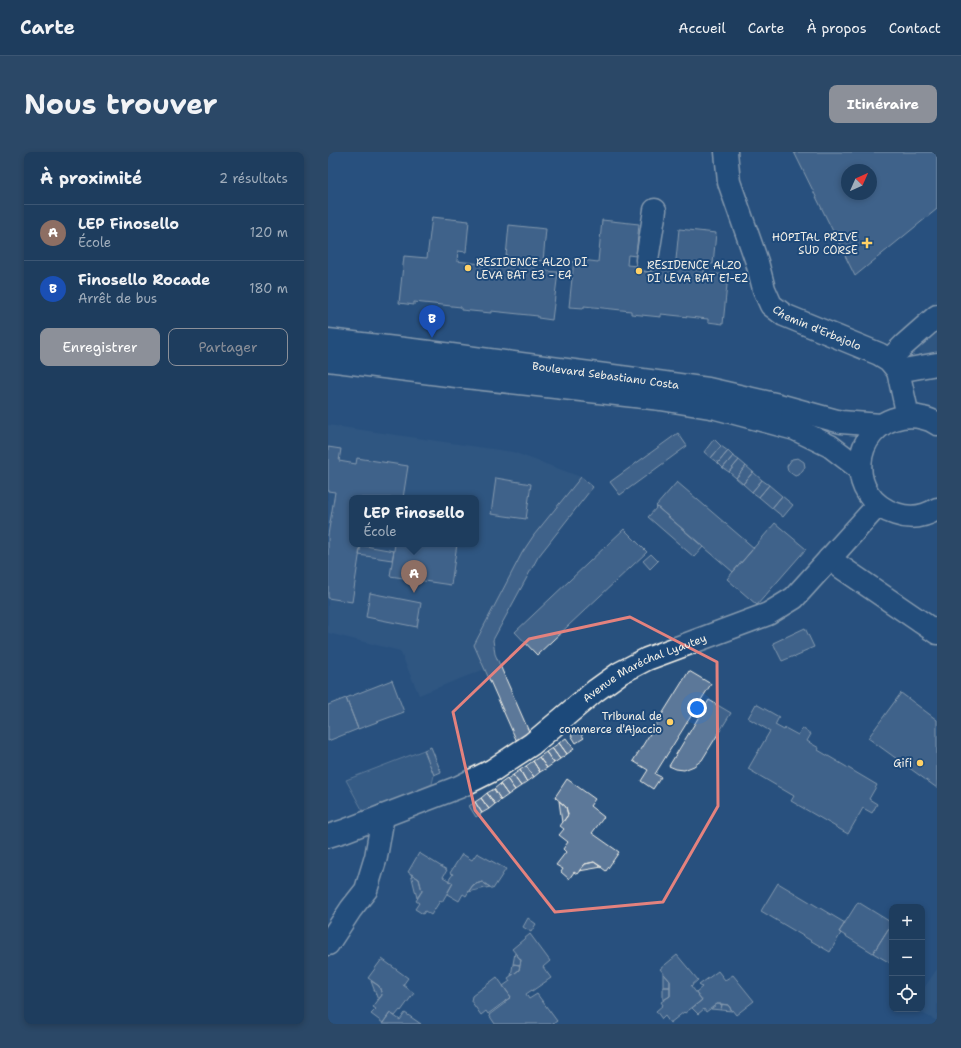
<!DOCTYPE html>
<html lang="fr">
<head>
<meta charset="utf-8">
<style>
  :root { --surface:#1e3d5e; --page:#2b4867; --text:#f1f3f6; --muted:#a1aebc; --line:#3c5673; --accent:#8c9099 }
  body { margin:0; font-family:"Shantell Sans",sans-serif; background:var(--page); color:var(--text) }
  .controls { position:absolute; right:12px; bottom:12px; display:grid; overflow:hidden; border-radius:8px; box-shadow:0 2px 6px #0003 }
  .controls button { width:36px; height:36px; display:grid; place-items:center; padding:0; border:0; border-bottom:1px solid var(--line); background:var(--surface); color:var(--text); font:20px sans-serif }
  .compass { position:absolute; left:513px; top:12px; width:36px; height:36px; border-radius:50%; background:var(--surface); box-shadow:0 2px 6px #0003; rotate:45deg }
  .you { position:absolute; left:369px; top:556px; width:14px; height:14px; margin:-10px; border:3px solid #fff; border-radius:50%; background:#1a73e8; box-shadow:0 0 0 6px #1a73e833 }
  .badge { display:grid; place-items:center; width:26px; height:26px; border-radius:50%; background:var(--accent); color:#fff; font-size:13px; font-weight:700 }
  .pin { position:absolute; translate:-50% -33px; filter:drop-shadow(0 1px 2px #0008) }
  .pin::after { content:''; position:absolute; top:21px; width:14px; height:12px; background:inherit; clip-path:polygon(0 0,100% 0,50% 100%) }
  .popup { position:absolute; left:21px; top:343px; width:130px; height:52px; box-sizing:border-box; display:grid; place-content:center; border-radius:8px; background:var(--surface); filter:drop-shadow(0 1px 3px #0005); font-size:13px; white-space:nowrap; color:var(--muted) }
  .popup b { font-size:15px; color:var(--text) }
  .popup::after { content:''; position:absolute; left:50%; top:100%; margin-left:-8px; border:8px solid transparent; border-top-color:var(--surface) }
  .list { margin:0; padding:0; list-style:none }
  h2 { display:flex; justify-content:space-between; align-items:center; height:52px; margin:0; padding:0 16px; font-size:17px }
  h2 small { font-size:13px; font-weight:400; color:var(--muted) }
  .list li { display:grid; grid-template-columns:26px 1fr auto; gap:12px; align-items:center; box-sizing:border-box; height:56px; padding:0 16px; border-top:1px solid var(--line) }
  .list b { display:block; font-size:15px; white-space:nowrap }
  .list p { margin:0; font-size:13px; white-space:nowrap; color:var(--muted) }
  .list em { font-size:13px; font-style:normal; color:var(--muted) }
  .actions { display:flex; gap:8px; padding:12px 16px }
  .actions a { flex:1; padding:9px 0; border:1px solid var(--accent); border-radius:8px; text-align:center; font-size:14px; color:var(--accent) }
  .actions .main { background:var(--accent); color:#fff }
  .icon { flex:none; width:22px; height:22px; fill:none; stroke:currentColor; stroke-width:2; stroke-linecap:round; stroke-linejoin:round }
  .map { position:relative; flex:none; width:609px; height:872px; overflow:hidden; border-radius:8px }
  header { display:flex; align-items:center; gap:24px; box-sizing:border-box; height:56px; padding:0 20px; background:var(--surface); border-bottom:1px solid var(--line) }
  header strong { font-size:19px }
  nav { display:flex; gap:22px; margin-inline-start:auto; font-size:14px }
  .intro { display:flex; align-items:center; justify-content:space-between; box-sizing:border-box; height:96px; padding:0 24px }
  h1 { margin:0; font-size:28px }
  .button { padding:10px 18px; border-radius:8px; background:var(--accent); color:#fff; font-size:14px; font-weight:700 }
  main { display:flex; gap:24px; padding:0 24px }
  aside { flex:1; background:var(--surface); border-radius:8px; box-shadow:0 2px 6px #0003 }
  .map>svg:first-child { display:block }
  .built { fill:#375d86; fill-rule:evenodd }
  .green { fill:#45688e; stroke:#9cacbb }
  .building { fill:#5b7899; stroke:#f4f1e8; fill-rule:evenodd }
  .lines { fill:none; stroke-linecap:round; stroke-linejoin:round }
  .minor-casing { stroke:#f4f1e8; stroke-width:25 }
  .major-casing { stroke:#f4f1e8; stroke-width:25 }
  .minor { stroke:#1f4a7a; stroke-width:22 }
  .major { stroke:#1f4a7a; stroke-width:22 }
  .marked { fill:none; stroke:#e4827e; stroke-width:3; stroke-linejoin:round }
  .poi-dot { fill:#ffd166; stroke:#1f4a7a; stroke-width:1.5 }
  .labels { text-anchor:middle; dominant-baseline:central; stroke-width:4; stroke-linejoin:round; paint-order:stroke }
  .poi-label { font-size:11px; fill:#f4f1e8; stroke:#1f4a7a; text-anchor:end }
  .street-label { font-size:11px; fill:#f4f1e8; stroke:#1f4a7a }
</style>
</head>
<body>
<header>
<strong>Carte</strong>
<nav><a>Accueil</a><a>Carte</a><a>À propos</a><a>Contact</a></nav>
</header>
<div class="intro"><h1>Nous trouver</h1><a class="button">Itinéraire</a></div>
<main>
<aside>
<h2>À proximité<small>2 résultats</small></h2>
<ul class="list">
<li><span class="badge" style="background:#8d6e63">A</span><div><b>LEP Finosello</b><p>École</p></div><em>120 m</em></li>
<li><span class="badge" style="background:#1a4fb4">B</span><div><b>Finosello Rocade</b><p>Arrêt de bus</p></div><em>180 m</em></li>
</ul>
<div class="actions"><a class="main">Enregistrer</a><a>Partager</a></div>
</aside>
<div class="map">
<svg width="609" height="872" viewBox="0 0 609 872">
  <rect width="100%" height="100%" fill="#28517e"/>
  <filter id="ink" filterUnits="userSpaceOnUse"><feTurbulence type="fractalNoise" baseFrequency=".025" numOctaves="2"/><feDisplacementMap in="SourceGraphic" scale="8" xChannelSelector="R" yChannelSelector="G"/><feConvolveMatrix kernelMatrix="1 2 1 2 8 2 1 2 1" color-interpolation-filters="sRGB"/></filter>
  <g filter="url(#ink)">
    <path class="built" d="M609 147V220L574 177Z
      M0 273 185 300 253 325 206 383 194 401 146 492 157 517 91 543 72 499 0 481ZM24 346H148V392H24Z
      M609 817V869L587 857H594V839Z"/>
    <path class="green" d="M96 598 106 623 104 632 36 661 18 628Z"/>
    <path class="building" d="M466 0H609V57L527 124ZM519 18H543V42H519Z
      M104 65 141 69 138 100 130 99 129 109 177 115 181 73 218 77 215 109 207 108 206 118 230 120 224 168 210 166V164L163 159V161L133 158V155L86 150V153L71 151 76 104 99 106Z
      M274 68 311 72 308 104 300 103 299 113 347 118 351 77 388 81 385 112 377 111 376 121 400 123 395 172 380 170V167L333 162V165L303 162V159L256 154V156L241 155 246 107 270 110Z
      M350 281 359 294 292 343 282 330Z
      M386 287 393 294 383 306 376 300Z
      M393 294 400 299 390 311 383 306Z
      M0 295 13 297 11 309 28 312 29 306 80 314 75 346H24V392H33L24 450 0 446V383L7 340 0 339Z
      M400 299 405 304 395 316 390 311Z
      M405 304 411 308 401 320 395 316Z
      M470 306 476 310 477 315 471 323 467 324 460 319 459 314 464 307Z
      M411 308 418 314 408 326 401 320Z
      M418 314 425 320 415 332 408 326Z
      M425 320 434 328 424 340 415 332Z
      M253 325 265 335 210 405 165 488 167 502 202 582 190 592 146 493 194 401 206 383Z
      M168 326 203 332 198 367 163 362Z
      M434 328 441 333 431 345 424 340Z
      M349 330 426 396 405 420 328 354Z
      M441 333 454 344 444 356 431 345Z
      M454 344 465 353 455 365 444 356Z
      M329 355 375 395 366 405 320 365Z
      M447 371 478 397 429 453 399 427Z
      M296 377 319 400 209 503 187 480Z
      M67 392H129L123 433 62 424Z
      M32 393 66 399 64 408 31 403Z
      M323 402 330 409 322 417 315 409Z
      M42 441 93 451 89 475 38 465Z
      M477 476 486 495 474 500V502L467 505 466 504 454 509 445 491Z
      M361 519 383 532 327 622 333 625 325 637 313 629 320 618 305 609Z
      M64 528 76 560 30 577 18 546Z
      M573 541 609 568V636L540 586Z
      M18 546 30 577 0 589V553Z
      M381 548 403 561 374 608 366 614 356 618 348 617 341 614Z
      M428 552 451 565 447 573 456 578 457 576 470 583 474 576 483 582 479 589 491 596 490 598 549 633 541 647 549 652 544 661 535 656 520 682 463 649 466 644 420 617 442 579 420 566Z
      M250 578 256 586 248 591 243 583Z
      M238 586 246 597 239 602 231 591Z
      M231 591 239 602 232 607 224 596Z
      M103 595 113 620 106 623 96 598Z
      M224 596 232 607 226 611 218 600Z
      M218 600 226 611 219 616 211 605Z
      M211 605 219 616 212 620 205 609Z
      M205 609 212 620 206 625 198 614Z
      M198 614 206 625 199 630 192 618Z
      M192 618 199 630 193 634 185 623Z
      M185 623 193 634 187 638 179 627Z
      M179 627 187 638 180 643 172 632Z
      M239 627 267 647 262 654 276 665 264 681 291 700 278 719 266 710 257 712 249 722 246 720 241 727 233 720 235 717 228 713 238 700 235 697 240 690 231 683 236 677 232 674 240 663 238 655 227 645Z
      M172 632 180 643 173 648 166 637Z
      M166 637 173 648 167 652 159 641Z
      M159 641 167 652 161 657 153 646Z
      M153 646 161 657 154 661 147 650Z
      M231 649 238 655 240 663 234 671Z
      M147 650 154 661 148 665 141 654Z
      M91 701 119 718 115 725 125 731 114 750 112 749 103 763 97 759 95 762 87 757 91 751 88 749 94 739 91 727 80 720Z
      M149 701 178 717 165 737 154 730 145 733 138 744 135 742 131 749 119 742 125 731 120 729 125 722 122 721 134 702 144 708Z
      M266 710 274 715 251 719 257 712Z
      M83 722 91 727 94 739 89 746Z
      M154 730 162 735 140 740 145 733Z
      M450 731 517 771 511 780 513 781 502 800 433 759Z
      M530 750 564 771 545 801 511 780Z
      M200 766 208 772 203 780 195 775Z
      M564 771V812L545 801Z
      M202 782 222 809 215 815 223 826 204 839V838L198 842 201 847 209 842 229 869 225 872H167L161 863 177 851V849L183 845 175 834 182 829 180 826 191 818 193 808 184 797Z
      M187 801 193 808 192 813 185 812Z
      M349 803 370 828 363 834 374 848 357 861 356 860 342 871 337 864 334 867 328 859 335 853 333 850 342 844V829L332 817Z
      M54 807 80 826 75 833 86 841 73 859 72 858 67 864 62 861 55 871 43 862 48 857 45 855 54 843 51 834 40 826Z
      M185 812 192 813 191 818 183 824Z
      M390 819 397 828 405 823 426 849 408 863 400 853 389 852 378 860 376 857 370 862 364 856 374 848 368 840 374 835 371 833Z
      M335 821 342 829V835H335Z
      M169 825 183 845 160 862 158 859 153 863 143 849 144 844Z
      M43 829 51 834 54 843 50 848Z
      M335 835H342V844L335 848Z
      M389 852H394L393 858 383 857Z
      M394 852 400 853 404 859 393 858Z
      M62 861 72 868 77 861 93 872H54Z"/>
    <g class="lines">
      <defs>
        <g id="minor">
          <path id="s1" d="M398 0 401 30 429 110 436 137 443 153 456 163 551 202 561 208 570 219 580 264"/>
          <path d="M319 108 327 58"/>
          <path d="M561 208 576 193 609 164"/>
          <path d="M570 219 609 212"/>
          <path d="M501 407 609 481"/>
          <path id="s2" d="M0 684 16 679 131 635 165 618 204 592 267 539 292 521 319 507 440 462 466 446 550 353"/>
          <path d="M0 792 23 757 38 738 48 705 55 664"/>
        </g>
        <g id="major">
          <path id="s3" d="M0 188 101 200 300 226 380 237 451 253 513 270 553 273"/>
          <path d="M0 208 120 223 333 247 388 256 467 277 502 294 532 317"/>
          <path d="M609 272C605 269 600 267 595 266 588 264 580 264 574 265 522 274 517 347 568 362 582 367 596 365 609 357"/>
        </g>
      </defs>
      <use href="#minor" class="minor-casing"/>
      <use href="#major" class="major-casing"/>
      <use href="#minor" class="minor"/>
      <use href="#major" class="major"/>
    </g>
  </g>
  <path d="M0 0H609V872H0ZM302 465 389 510 390 654 335 750 227 760 147 658 125 560 201 487Z" fill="#28517e" fill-opacity=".55" fill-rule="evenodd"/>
  <path class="marked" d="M302 465 389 510 390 654 335 750 227 760 147 658 125 560 201 487Z"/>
  <g class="poi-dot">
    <path d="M537 85h4v4h4v4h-4v4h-4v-4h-4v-4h4z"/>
    <circle cx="140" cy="116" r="4"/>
    <circle cx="311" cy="119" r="4"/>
    <circle cx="342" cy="570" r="4"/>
    <circle cx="592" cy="611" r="4"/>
  </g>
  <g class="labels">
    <g class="poi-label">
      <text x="530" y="85">HOPITAL PRIVE<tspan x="530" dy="13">SUD CORSE</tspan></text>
      <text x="148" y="110" text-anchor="start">RESIDENCE ALZO DI<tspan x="148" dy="13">LEVA BAT E3 - E4</tspan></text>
      <text x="319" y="113" text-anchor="start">RESIDENCE ALZO<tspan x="319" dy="13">DI LEVA BAT E1-E2</tspan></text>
      <text x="334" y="564">Tribunal de<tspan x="334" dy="13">commerce d'Ajaccio</tspan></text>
      <text x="584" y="611">Gifi</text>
    </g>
    <g class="street-label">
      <text stroke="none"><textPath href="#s1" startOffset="212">Chemin d'Erbajolo</textPath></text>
      <text stroke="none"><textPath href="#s3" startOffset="280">Boulevard Sebastianu Costa</textPath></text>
      <text stroke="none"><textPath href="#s2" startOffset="362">Avenue Maréchal Lyautey</textPath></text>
    </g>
  </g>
</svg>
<div class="controls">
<button>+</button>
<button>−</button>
<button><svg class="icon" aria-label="locate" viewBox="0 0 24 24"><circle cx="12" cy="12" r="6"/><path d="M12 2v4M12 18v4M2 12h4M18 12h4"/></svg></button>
</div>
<svg class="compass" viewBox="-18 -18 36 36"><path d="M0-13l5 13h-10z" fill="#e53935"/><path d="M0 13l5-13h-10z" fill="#a1aebc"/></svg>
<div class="you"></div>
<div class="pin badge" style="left:86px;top:441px;background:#8d6e63">A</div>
<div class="popup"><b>LEP Finosello</b>École</div>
<div class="pin badge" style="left:104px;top:186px;background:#1a4fb4">B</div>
</div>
</main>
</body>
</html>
